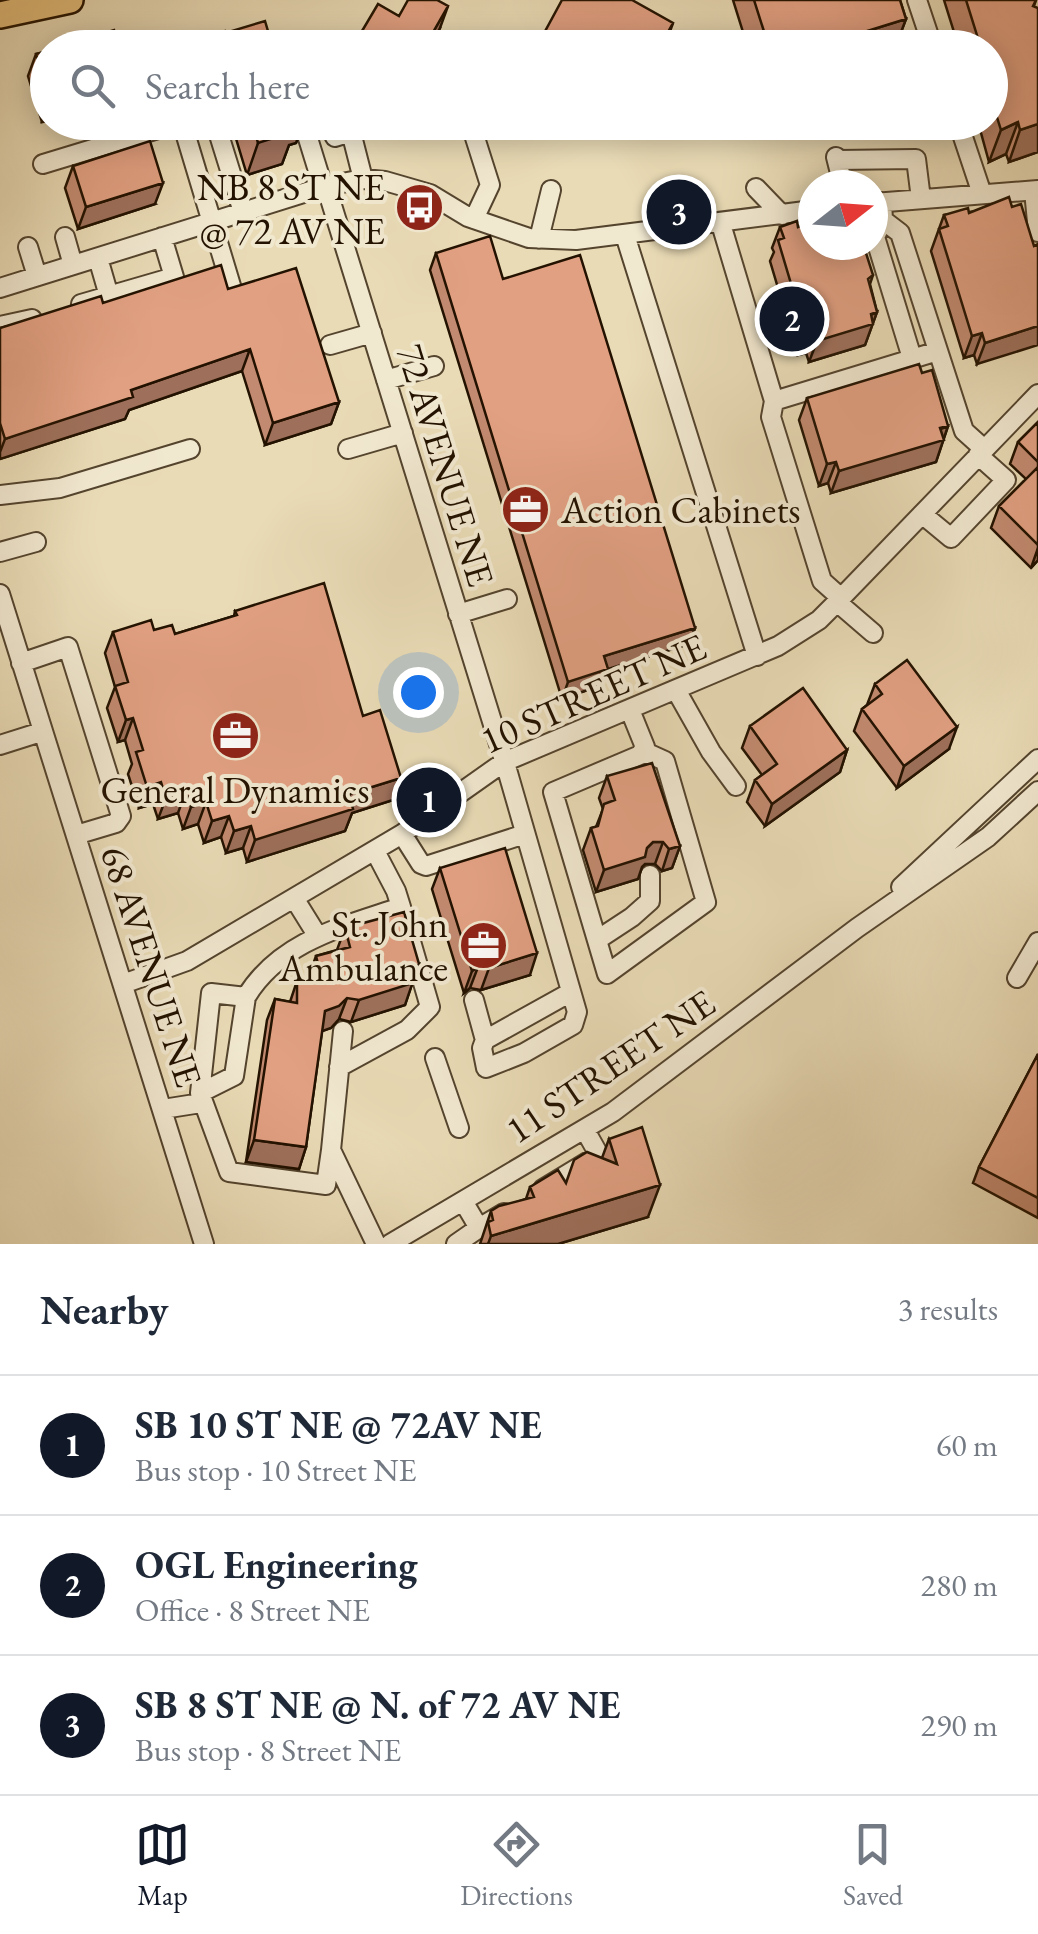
<!DOCTYPE html>
<html lang="en">
<head>
<meta charset="utf-8">
<style>
  :root { --surface:#fff; --page:#f6f6f7; --text:#1f2937; --muted:#747a83; --line:#e0e1e3; --accent:#111827 }
  body { margin:0; font-family:"EB Garamond",serif; background:var(--page); color:var(--text) }
  .compass { position:absolute; left:798px; top:170px; width:90px; height:90px; border-radius:50%; background:var(--surface); box-shadow:0 5px 25px #0003; rotate:73deg }
  .you { position:absolute; left:418px; top:692px; width:35px; height:35px; margin:-25px; border:8px solid #fff; border-radius:50%; background:#1a73e8; box-shadow:0 0 0 15px #1a73e833 }
  .badge { display:grid; place-items:center; width:65px; height:65px; border-radius:50%; background:var(--accent); color:#fff; font-size:32px; font-weight:700 }
  .pin { position:absolute; translate:-50% -50%; border:5px solid #fff; box-shadow:0 2px 10px #0006 }
  .list { margin:0; padding:0; list-style:none }
  h2 { display:flex; justify-content:space-between; align-items:center; height:130px; margin:0; padding:0 40px; font-size:42px }
  h2 small { font-size:32px; font-weight:400; color:var(--muted) }
  .list li { display:grid; grid-template-columns:65px 1fr auto; gap:30px; align-items:center; box-sizing:border-box; height:140px; padding:0 40px; border-top:2px solid var(--line) }
  .list b { display:block; font-size:38px; white-space:nowrap }
  .list p { margin:0; font-size:32px; white-space:nowrap; color:var(--muted) }
  .list em { font-size:32px; font-style:normal; color:var(--muted) }
  .icon { flex:none; width:55px; height:55px; fill:none; stroke:currentColor; stroke-width:2; stroke-linecap:round; stroke-linejoin:round }
  .map { position:relative; flex:none; width:1038px; height:1244px; overflow:hidden }
  .search { position:absolute; background:var(--surface); box-shadow:0 5px 25px #0003; left:30px; right:30px; top:30px; height:110px; display:flex; align-items:center; gap:25px; box-sizing:border-box; padding:0 35px; border-radius:55px; color:var(--muted); font-size:38px }
  .sheet { height:550px; background:var(--surface) }
  nav { display:flex; justify-content:space-around; align-items:center; box-sizing:border-box; height:140px; border-top:2px solid var(--line); background:var(--surface); font-size:28px; color:var(--muted) }
  nav a { display:grid; justify-items:center; gap:5px }
  nav .on { color:var(--accent) }
  .map>svg:first-child { display:block }
  .lines { fill:none; stroke-linecap:round; stroke-linejoin:round }
  .minor-casing { stroke:#54442e; stroke-width:22 }
  .highway-casing { stroke:#231200; stroke-width:30 }
  .minor { stroke:#f1e8d0; stroke-width:18 }
  .highway { stroke:#e4be7b; stroke-width:25 }
  .wall { fill:#c28a70; stroke:#231200; stroke-width:2.5 }
  .shaded-wall { fill:#9e705b; stroke:#231200; stroke-width:2.5 }
  .building { fill:#e1a082; stroke:#231200; stroke-width:2.5 }
  .labels { text-anchor:middle; dominant-baseline:central; stroke-width:8; stroke-linejoin:round; paint-order:stroke }
  .poi-label { font-size:38px; fill:#231200; stroke:#f1e8d0; text-anchor:end }
  .street-label { font-size:38px; fill:#231200; stroke:#f1e8d0 }
</style>
</head>
<body>
<div class="map">
<svg width="1038" height="1244" viewBox="0 0 1038 1244">
  <rect width="100%" height="100%" fill="#e9dbb6"/>
  <filter id="stains"><feTurbulence type="fractalNoise" baseFrequency=".002" numOctaves="4"/><feColorMatrix values="0 0 0 0 .2 0 0 0 0 .09 0 0 0 0 .02 0 0 0 .5 -.17"/></filter>
  <radialGradient id="worn" r=".72"><stop offset=".6" stop-color="#630" stop-opacity="0"/><stop offset="1" stop-color="#630" stop-opacity=".3"/></radialGradient>
  <g class="lines">
    <defs>
      <path id="minor" d="M917 0 933 48
        M215 122 243 212
        M303 122 323 187
        M328 122 335 137 351 132
        M470 122 490 185 474 219
        M958 122 982 194
        M836 157 843 185
        M837 160 916 159 921 199
        M43 164 178 123 186 136 232 289
        M363 179 351 132 382 122
        M326 186 508 773 577 1012 573 1025 524 1053 486 1068 482 1048 485 1040 571 992
        M756 188 782 215
        M1034 191 1038 232
        M882 202 883 220 900 233 964 431 984 449
        M874 203 1038 190
        M883 220 875 237 912 358
        M721 224 774 401 771 417 822 581 841 598
        M625 235 757 656
        M65 237 73 265
        M539 239 551 190
        M28 247 37 276
        M98 258 109 296
        M0 288 326 186 363 179 385 181 430 194 468 217 529 238 576 240 813 210
        M81 304 174 277 162 237
        M0 326 32 319
        M330 345 372 333
        M386 380 434 366
        M774 401 938 351
        M348 449 403 433
        M0 495 60 488 190 449
        M922 514 951 538 1006 480 978 455
        M0 552 36 542
        M0 594 204 1244
        M837 602 873 633
        M458 614 507 599
        M21 663 68 647 121 816 116 823 76 835
        M676 690 711 752 736 786
        M630 710 645 747 640 755 553 792 607 974 706 902 665 761 643 751
        M0 745 41 732
        M402 834 421 864 426 866 525 834
        M375 851 396 891 401 907
        M901 887 1038 759
        M294 898 317 935
        M597 940 632 917 650 901V875
        M1017 978 1038 942
        M123 984 187 961 402 834 504 762 778 646 819 620 841 598 1038 394
        M474 1000 485 1040
        M343 1031 331 1150 376 1244
        M435 1058 459 1128
        M200 1093 234 1076 246 997
        M163 1109 201 1103
        M331 1150 326 1185 229 1172 200 1093 211 993 246 997C280 941 342 927 401 907L430 1007 407 1030 339 1067
        M543 1189 599 1155 585 1130
        M463 1201 479 1228 504 1213
        M390 1244 613 1112 857 928 988 837 1038 791
        M456 1244 479 1228"/>
      <path id="highway" d="M0 15 70 0"/>
    </defs>
    <use href="#minor" class="minor-casing"/>
    <use href="#highway" class="highway-casing"/>
    <use href="#minor" class="minor"/>
    <use href="#highway" class="highway"/>
  </g>
  <path class="wall" d="M733 0H900L906 19 895 48H748Z
    M944 0H1036L1034 6 1038 152 1009 162 1006 154 989 162 978 122H990V48H959Z
    M399 16 440 28 429 48H357L362 31Z
    M225 33 229 48H220Z
    M48 51V121L42 122 28 76 36 54Z
    M231 122H304L296 143 289 145 282 164 247 175Z
    M73 166 155 204 78 229 65 188Z
    M1012 207 1034 246 977 364 974 355 964 358 931 251 944 215Z
    M780 227H798L873 275 870 284 877 312 865 345 809 362 806 353 798 355 770 261 774 252 772 248Z
    M436 253 503 279 695 628 689 644 608 669 602 685 562 699 430 270Z
    M228 289 339 402 331 424 265 445 242 371 129 410 125 419 0 459V328L103 303Z
    M922 373 948 426 936 462 831 493 828 483 819 486 799 420 807 398Z
    M1038 422V560L1031 568 991 528 999 506 1026 479 1010 464 1018 442Z
    M235 611 363 716 401 778 393 800 352 813 345 831 247 862 243 848 226 853 221 837 204 843 198 824 183 829 178 813 158 819 153 804 139 808 128 774 132 764 125 740 118 742 107 708 115 687 105 653 113 632 154 630 175 634 234 616Z
    M875 684 949 749 897 788 854 731 862 709 867 705Z
    M750 726 847 750 840 772 765 826 747 802 755 780 762 775 742 748Z
    M607 776 680 846 672 868 662 871 655 864H645L642 867 638 879 596 892 583 850 591 828 596 827 603 809 599 798Z
    M440 868 530 975 481 990 470 988 464 993 432 889Z
    M345 928 413 981 405 1005 351 1022 339 1019 331 1028 322 1031 306 1147 299 1169 246 1162 267 1020 275 999 290 1002 297 981 309 976 316 956 337 950Z
    M1038 1054V1218L973 1183 979 1167Z
    M609 1139 648 1217 558 1244H480L491 1211 526 1199 530 1187 566 1183 602 1158Z"/>
  <path class="shaded-wall" d="M448 6 440 28 429 48H424Z
    M906 19 895 48H818L819 46Z
    M673 23 664 48H659Z
    M775 38 772 48H764L767 41Z
    M48 108V121L42 122Z
    M287 122H304L296 143 289 145 282 164 247 175 258 143Z
    M1018 122 1006 154 989 162 1001 130Z
    M1038 124V152L1009 162 1020 130Z
    M163 183 155 204 78 229 86 207Z
    M877 312 865 345 809 362 817 341Z
    M1038 326V345L977 364 985 343Z
    M814 331 806 353 798 355 806 334Z
    M982 333 974 355 964 358 972 336Z
    M250 349 242 371 129 410 125 419 0 459V452L5 439 131 390Z
    M339 402 331 424 265 445 273 423Z
    M948 426 936 462 831 493 839 471Z
    M836 462 828 483 819 486 827 464Z
    M1038 548V560L1031 568Z
    M695 628 689 644 608 669 602 685 562 699 568 682 604 656Z
    M133 718 125 740 118 742 126 720Z
    M957 727 949 749 897 788 904 766Z
    M847 750 840 772 765 826 772 804Z
    M401 778 393 800 352 813 345 831 247 862 255 840 349 794Z
    M161 782 153 804 139 808 147 787Z
    M186 791 178 813 158 819 166 798Z
    M206 802 198 824 183 829 191 807Z
    M229 816 221 837 204 843 212 821Z
    M251 826 243 848 226 853 234 831Z
    M653 842H663L655 864H645L642 867 638 879 596 892 604 870 647 848Z
    M680 846 672 868 662 871 669 849Z
    M537 953 530 975 481 990 489 968Z
    M419 964 405 1005 351 1022 359 1000 410 967Z
    M478 967 470 988 464 993 472 971Z
    M347 998 339 1019 331 1028 317 1033 325 1011Z
    M254 1140 306 1147 299 1169 246 1162Z
    M660 1185 648 1217 558 1244H488L491 1236Z"/>
  <path class="building" d="M408 0H437L448 6 424 48H391L362 31 378 4 399 16Z
    M562 0H632L673 23 659 48H536Z
    M754 0H900L906 19 819 46V48H778L775 38 767 41Z
    M966 0H1036L1033 6 1038 8V124L1020 130 1018 122 1001 130 990 95V82H992L990 77V48H981Z
    M265 21 273 48H229L225 33Z
    M114 30 120 48H58Z
    M48 51V92L36 54Z
    M252 122H290L293 132 258 143Z
    M150 141 163 183 86 207 73 166Z
    M1009 197 1012 207 1021 204 1034 246 1038 244V326L985 343 982 333 972 336 939 229 948 226 944 215 968 208 969 213Z
    M797 221 798 227 813 222V245H857L865 250 873 275 868 279 877 312 871 314 873 324 817 341 814 331 806 334 778 240 784 238 780 227Z
    M490 236 503 279 580 255 695 628 604 656 608 669 568 682 436 253Z
    M221 265 228 289 296 268 339 402 273 423 250 349 131 390 133 397 5 439 0 423V328L101 296 103 303Z
    M919 364 922 373 932 370 948 426 940 428 944 440 839 471 836 462 827 464 807 398Z
    M1038 422V462L1018 442Z
    M1038 467V545L999 506Z
    M324 583 363 716 380 710 401 778 349 794 353 809 255 840 251 826 234 831 229 816 212 821 206 802 191 807 186 791 166 798 161 782 147 787 136 752 143 750 133 718 126 720 115 686 128 682 113 632 151 620 154 630 172 625 175 634 237 615 235 611Z
    M907 660 957 727 904 766 862 709 882 694 875 684Z
    M803 688 847 750 772 804 755 780 777 764 750 726Z
    M652 763 680 846 669 849 663 842H653L647 848 645 857 604 870 591 828 598 826 604 804 615 800 607 776Z
    M505 848 537 953 489 968 478 967 472 971 440 868Z
    M404 912 419 964 410 967 413 983 359 1000 347 998 339 1006 325 1011 306 1147 254 1140 275 999 297 1003V981L320 972 316 956 350 947 345 928Z
    M1038 1054V1198L979 1167Z
    M642 1127 660 1185 491 1236 488 1222 493 1220 491 1211 499 1206 534 1197 530 1187 558 1170 566 1183 574 1160 587 1152 617 1164 609 1139Z"/>
  <defs>
    <symbol id="bus-disc" viewBox="-11 -11 22 22"><circle r="9.5" fill="#8f2418" stroke="#f1e8d0"/><path d="M-5-6H5V4H4V6H2V4H-2V6H-4V4H-5ZM-3.5-4V0h7V-4ZM-3.5 1.2v1.5H-2V1.2ZM2 1.2v1.5H3.5V1.2Z" fill="#fff"/></symbol>
    <symbol id="office-disc" viewBox="-11 -11 22 22"><circle r="9.5" fill="#8f2418" stroke="#f1e8d0"/><path d="M-6-3h4V-5.5h4V-3h4V5H-6ZM-1-4.5V-3h2v-1.5ZM-6 0V1H6V0Z" fill="#fff"/></symbol>
  </defs>
  <g fill-rule="evenodd">
    <use href="#bus-disc" x="392" y="180" width="55" height="55"/>
    <use href="#office-disc" x="498" y="482" width="55" height="55"/>
    <use href="#office-disc" x="208" y="708" width="55" height="55"/>
    <use href="#office-disc" x="456" y="918" width="55" height="55"/>
  </g>
  <g class="labels">
    <g class="poi-label">
      <text x="385" y="186">NB 8 ST NE<tspan x="385" dy="44">@ 72 AV NE</tspan></text>
      <text x="561" y="509" text-anchor="start">Action Cabinets</text>
      <text x="235" y="789" text-anchor="middle">General Dynamics</text>
      <text x="448" y="923">St. John<tspan x="448" dy="44">Ambulance</tspan></text>
    </g>
    <g class="street-label">
      <text transform="translate(446 465) rotate(73)">72 AVENUE NE</text>
      <text transform="translate(593 693) rotate(-24)">10 STREET NE</text>
      <text transform="translate(152 966) rotate(72)">68 AVENUE NE</text>
      <text transform="translate(610 1066) rotate(-34)">11 STREET NE</text>
    </g>
  </g>
  <rect width="100%" height="100%" filter="url(#stains)"/>
  <rect width="100%" height="100%" fill="url(#worn)"/>
</svg>
<svg class="compass" viewBox="-18 -18 36 36"><path d="M0-13l5 13h-10z" fill="#e53935"/><path d="M0 13l5-13h-10z" fill="#747a83"/></svg>
<div class="you"></div>
<div class="pin badge" style="left:429px;top:800px">1</div>
<div class="pin badge" style="left:792px;top:319px">2</div>
<div class="pin badge" style="left:679px;top:212px">3</div>
<div class="search"><svg class="icon" aria-label="search" viewBox="0 0 24 24"><circle cx="10" cy="10" r="6"/><path d="M15 15l6 6"/></svg>Search here</div>
</div>
<section class="sheet">
<h2>Nearby<small>3 results</small></h2>
<ul class="list">
<li><span class="badge">1</span><div><b>SB 10 ST NE @ 72AV NE</b><p>Bus stop · 10 Street NE</p></div><em>60 m</em></li>
<li><span class="badge">2</span><div><b>OGL Engineering</b><p>Office · 8 Street NE</p></div><em>280 m</em></li>
<li><span class="badge">3</span><div><b>SB 8 ST NE @ N. of 72 AV NE</b><p>Bus stop · 8 Street NE</p></div><em>290 m</em></li>
</ul>
</section>
<nav>
<a class="on"><svg class="icon" aria-label="map" viewBox="0 0 24 24"><path d="M3 6l6-2 6 2 6-2v14l-6 2-6-2-6 2zM9 4v14M15 6v14"/></svg>Map</a>
<a><svg class="icon" aria-label="directions" viewBox="0 0 24 24"><path d="M12 3l9 9-9 9-9-9zM9 14v-3h6M13 9l2 2-2 2"/></svg>Directions</a>
<a><svg class="icon" aria-label="saved" viewBox="0 0 24 24"><path d="M7 4h10v16l-5-4-5 4z"/></svg>Saved</a>
</nav>
</body>
</html>
